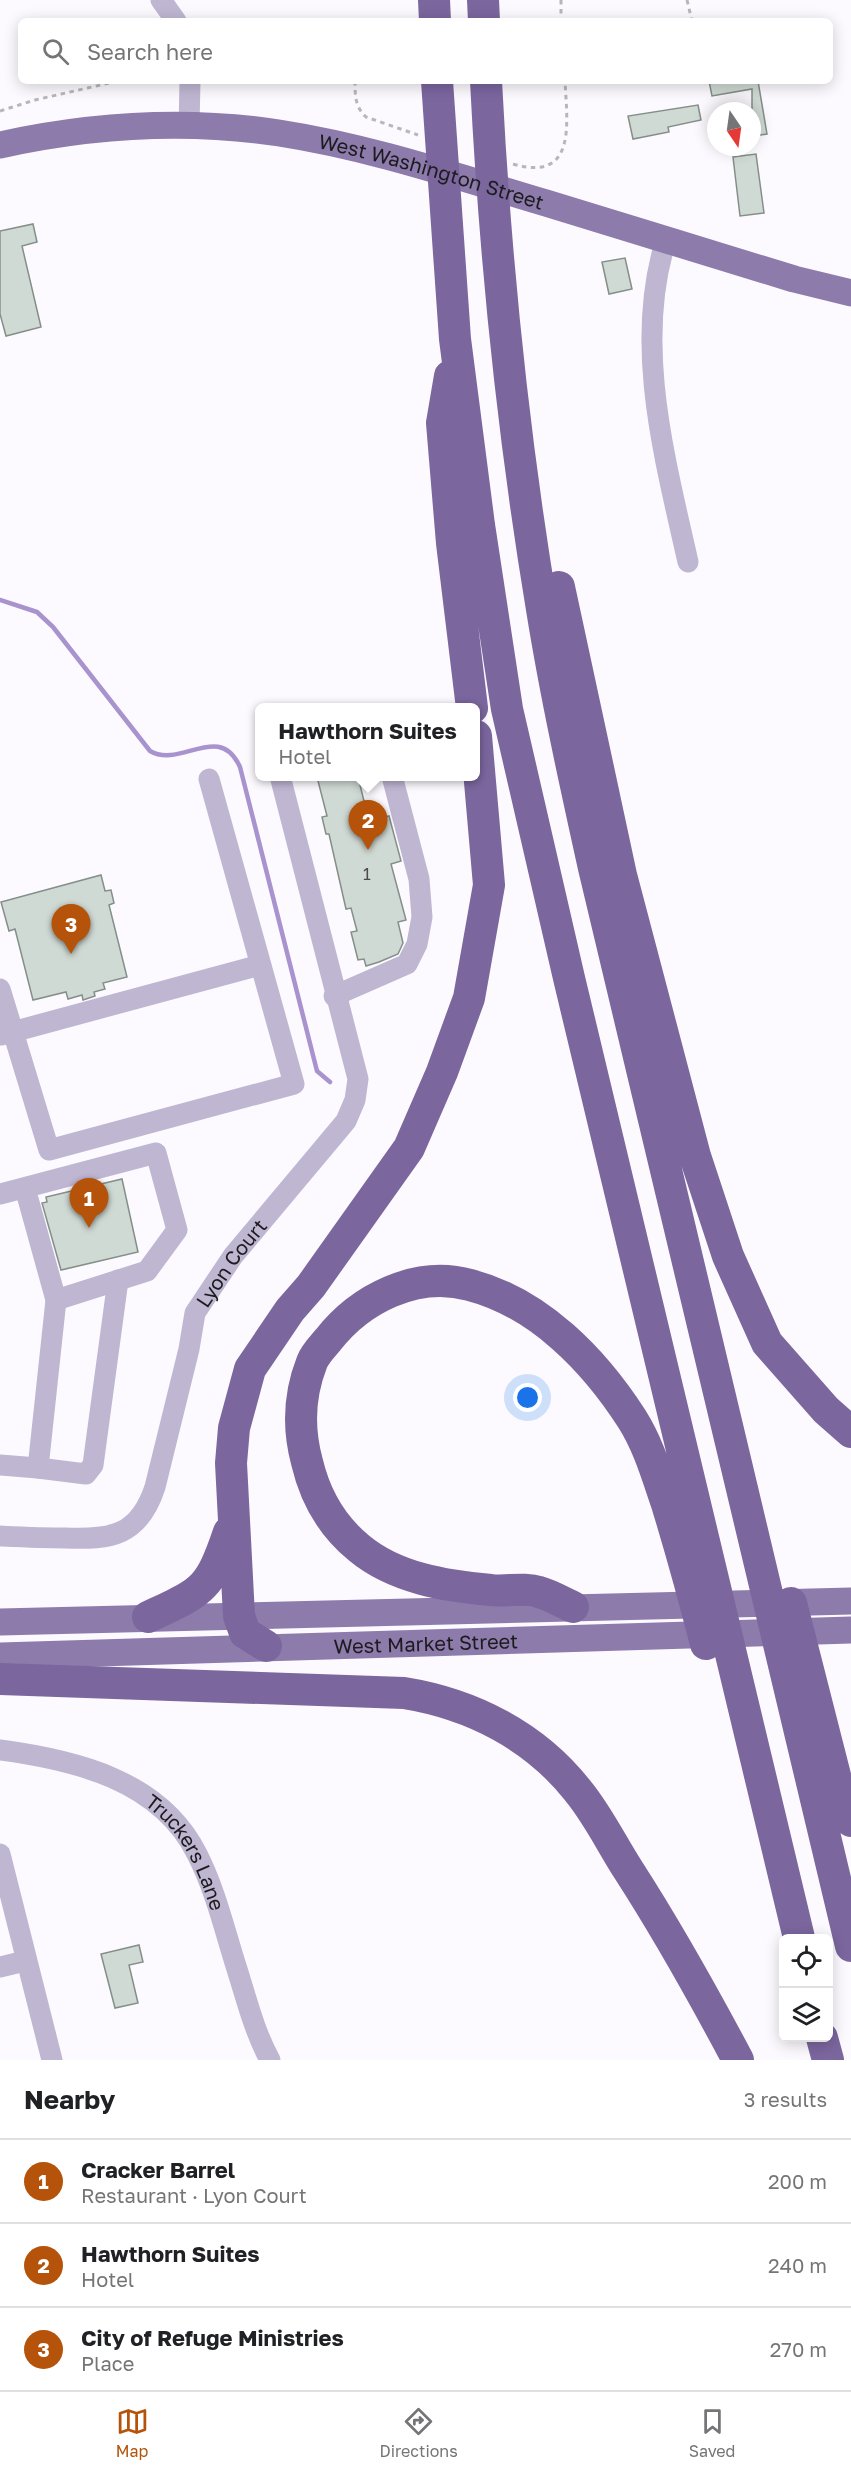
<!DOCTYPE html>
<html lang="en">
<head>
<meta charset="utf-8">
<style>
  :root { --surface:#fff; --page:#f2f2f2; --text:#202124; --muted:#757577; --line:#e0e0e0; --accent:#b45309 }
  body { margin:0; font-family:"Golos Text",sans-serif; background:var(--page); color:var(--text) }
  .controls { position:absolute; right:18px; bottom:18px; display:grid; overflow:hidden; border-radius:9px; box-shadow:0 3px 15px #0003 }
  .controls button { width:54px; height:54px; display:grid; place-items:center; padding:0; border:0; border-bottom:2px solid var(--line); background:var(--surface); color:var(--text); font:30px sans-serif }
  .compass { position:absolute; left:707px; top:102px; width:54px; height:54px; border-radius:50%; background:var(--surface); box-shadow:0 3px 15px #0003; rotate:167deg }
  .you { position:absolute; left:528px; top:1398px; width:21px; height:21px; margin:-15px; border:4px solid #fff; border-radius:50%; background:#1a73e8; box-shadow:0 0 0 9px #1a73e833 }
  .badge { display:grid; place-items:center; width:39px; height:39px; border-radius:50%; background:var(--accent); color:#fff; font-size:20px; font-weight:700 }
  .pin { position:absolute; translate:-50% -50px; filter:drop-shadow(0 2px 3px #0008) }
  .pin::after { content:''; position:absolute; top:32px; width:21px; height:18px; background:inherit; clip-path:polygon(0 0,100% 0,50% 100%) }
  .popup { position:absolute; left:255px; top:703px; width:225px; height:78px; box-sizing:border-box; display:grid; place-content:center; border-radius:9px; background:var(--surface); filter:drop-shadow(0 2px 4px #0005); font-size:20px; white-space:nowrap; color:var(--muted) }
  .popup b { font-size:22px; color:var(--text) }
  .popup::after { content:''; position:absolute; left:50%; top:100%; margin-left:-12px; border:12px solid transparent; border-top-color:var(--surface) }
  .list { margin:0; padding:0; list-style:none }
  h2 { display:flex; justify-content:space-between; align-items:center; height:78px; margin:0; padding:0 24px; font-size:26px }
  h2 small { font-size:20px; font-weight:400; color:var(--muted) }
  .list li { display:grid; grid-template-columns:39px 1fr auto; gap:18px; align-items:center; box-sizing:border-box; height:84px; padding:0 24px; border-top:2px solid var(--line) }
  .list b { display:block; font-size:22px; white-space:nowrap }
  .list p { margin:0; font-size:20px; white-space:nowrap; color:var(--muted) }
  .list em { font-size:20px; font-style:normal; color:var(--muted) }
  .icon { flex:none; width:33px; height:33px; fill:none; stroke:currentColor; stroke-width:2; stroke-linecap:round; stroke-linejoin:round }
  .map { position:relative; flex:none; width:851px; height:2060px; overflow:hidden }
  .search { position:absolute; background:var(--surface); box-shadow:0 3px 15px #0003; left:18px; right:18px; top:18px; height:66px; display:flex; align-items:center; gap:15px; box-sizing:border-box; padding:0 21px; border-radius:9px; color:var(--muted); font-size:22px }
  .sheet { height:330px; background:var(--surface) }
  nav { display:flex; justify-content:space-around; align-items:center; box-sizing:border-box; height:84px; border-top:2px solid var(--line); background:var(--surface); font-size:16px; color:var(--muted) }
  nav a { display:grid; justify-items:center; gap:3px }
  nav .on { color:var(--accent) }
  .map>svg:first-child { display:block }
  .lines { fill:none; stroke-linecap:round; stroke-linejoin:round }
  .stream { stroke:#a993cf; stroke-width:4.5 }
  .building { fill:#d0dad4; stroke:#858f89; stroke-width:1.5 }
  .path { stroke:#b8b6ba; stroke-width:3; stroke-dasharray:4.5 4.5; stroke-linecap:butt }
  .minor { stroke:#bfb6d2; stroke-width:21 }
  .major { stroke:#8d7bac; stroke-width:27 }
  .highway { stroke:#7b669e; stroke-width:32 }
  .labels { text-anchor:middle; dominant-baseline:central; stroke-width:4.5; stroke-linejoin:round; paint-order:stroke }
  .number-label { font-size:16px; fill:#494b4c }
  .street-label { font-size:20px; fill:#1c1b1e; stroke:#fcfaff }
</style>
</head>
<body>
<div class="map">
<svg width="851" height="2060" viewBox="0 0 851 2060">
  <rect width="100%" height="100%" fill="#fcfaff"/>
  <g class="lines">
    <path class="stream" d="M0 600 37 612 53 627 150 751C181 769 219 721 240 767L317 1071 330 1082"/>
  </g>
  <path class="building" d="M709 81H758L767 134 752 136V89L712 96Z
    M698 105 701 120 668 127 669 132 633 139 628 116Z
    M756 154 764 213 740 216 733 157Z
    M33 224 37 242 22 246 41 327 6 336 0 314V231Z
    M625 258 632 289 609 294 602 262Z
    M317 777H358L369 821 389 816 401 861 391 864 406 920 398 922 403 943 398 954 379 962 366 966 364 959 358 960 351 932 357 931 351 908 346 909 329 834H326L322 817 327 816Z
    M101 875 105 891 111 890 114 903 109 905 127 977 103 983 105 989 94 992 95 996 83 1000 82 995 68 999 66 992 33 1000 15 929 9 931 1 902Z
    M122 1179 138 1252 61 1270 42 1203 47 1202 46 1197Z
    M139 1945 143 1962 129 1965 138 2003 115 2008 101 1954Z"/>
  <g class="lines">
    <path class="path" d="M561 0V21
      M687 0 692 21
      M355 81C355 95 355 107 366 117L418 135
      M0 111 35 100 118 81
      M513 164C577 183 567 123 565 81"/>
    <g class="minor">
      <path d="M161 0 176 21"/>
      <path d="M189 127 190 81"/>
      <path d="M666 240C633 344 665 459 688 562"/>
      <path d="M0 989 49 1150 294 1084 209 779"/>
      <path d="M334 996 407 964 417 944 422 917 419 879 392 776"/>
      <path d="M1 1035 260 965"/>
      <path d="M0 1194 156 1153 177 1230 147 1271 56 1300 25 1188"/>
      <path d="M0 1465 38 1468 56 1300"/>
      <path d="M38 1468 86 1474 93 1465 118 1280"/>
      <path id="s1" d="M0 1536C22 1537 43 1538 65 1538 111 1540 139 1536 155 1487L189 1349 195 1313 233 1256 346 1121 355 1100 358 1079 280 776"/>
      <path id="s2" d="M0 1750C75 1760 160 1780 197 1854 215 1889 224 1928 236 1966 246 1997 254 2031 270 2060"/>
      <path d="M0 1854 52 2060"/>
      <path d="M0 1967 25 1961"/>
    </g>
    <g class="major">
      <path id="s3" d="M0 145C91 125 186 119 279 133 370 147 458 177 546 203 629 229 711 253 794 279L851 293"/>
      <path d="M0 1622 851 1601"/>
      <path id="s4" d="M0 1656 851 1630"/>
    </g>
    <path class="highway" d="M434 0 435 21
      M483 0 484 21
      M437 81 455 339 479 525 507 709 569 978 799 1938
      M486 81C495 258 513 435 542 609 556 696 575 782 594 868L851 1946
      M450 376 442 423 452 543 472 708
      M559 587 621 875 695 1156 728 1256 767 1343 826 1410 851 1432
      M791 1603 841 1799 851 1821
      M573 1607C562 1602 550 1595 539 1592 524 1587 506 1592 491 1590 445 1586 395 1578 359 1548 332 1526 315 1496 307 1462 298 1429 299 1395 312 1362 315 1354 322 1347 328 1340 360 1299 416 1270 470 1285 539 1303 594 1360 632 1419 649 1446 657 1475 667 1504 681 1550 694 1597 706 1644
      M148 1617C203 1591 209 1591 229 1532
      M266 1646 245 1633 239 1616 231 1463 234 1428 250 1369 290 1310 311 1286 409 1148 442 1072 469 998 489 885 476 736
      M0 1679 404 1693C472 1704 535 1736 578 1791 598 1815 612 1845 629 1871 669 1933 704 1996 738 2060
      M822 2038 828 2060"/>
  </g>
  <g class="labels">
    <g class="number-label">
      <text x="367" y="874">1</text>
    </g>
    <g class="street-label">
      <text stroke="none"><textPath href="#s3" startOffset="438">West Washington Street</textPath></text>
      <text stroke="none"><textPath href="#s1" startOffset="420">Lyon Court</textPath></text>
      <text stroke="none"><textPath href="#s4" startOffset="426">West Market Street</textPath></text>
      <text stroke="none"><textPath href="#s2" startOffset="225">Truckers Lane</textPath></text>
    </g>
  </g>
</svg>
<div class="controls">
<button><svg class="icon" aria-label="locate" viewBox="0 0 24 24"><circle cx="12" cy="12" r="6"/><path d="M12 2v4M12 18v4M2 12h4M18 12h4"/></svg></button>
<button><svg class="icon" aria-label="layers" viewBox="0 0 24 24"><path d="M12 4l9 5-9 5-9-5zM3 14l9 5 9-5"/></svg></button>
</div>
<svg class="compass" viewBox="-18 -18 36 36"><path d="M0-13l5 13h-10z" fill="#e53935"/><path d="M0 13l5-13h-10z" fill="#757577"/></svg>
<div class="you"></div>
<div class="pin badge" style="left:89px;top:1228px">1</div>
<div class="pin badge" style="left:368px;top:850px">2</div>
<div class="popup"><b>Hawthorn Suites</b>Hotel</div>
<div class="pin badge" style="left:71px;top:954px">3</div>
<div class="search"><svg class="icon" aria-label="search" viewBox="0 0 24 24"><circle cx="10" cy="10" r="6"/><path d="M15 15l6 6"/></svg>Search here</div>
</div>
<section class="sheet">
<h2>Nearby<small>3 results</small></h2>
<ul class="list">
<li><span class="badge">1</span><div><b>Cracker Barrel</b><p>Restaurant · Lyon Court</p></div><em>200 m</em></li>
<li><span class="badge">2</span><div><b>Hawthorn Suites</b><p>Hotel</p></div><em>240 m</em></li>
<li><span class="badge">3</span><div><b>City of Refuge Ministries</b><p>Place</p></div><em>270 m</em></li>
</ul>
</section>
<nav>
<a class="on"><svg class="icon" aria-label="map" viewBox="0 0 24 24"><path d="M3 6l6-2 6 2 6-2v14l-6 2-6-2-6 2zM9 4v14M15 6v14"/></svg>Map</a>
<a><svg class="icon" aria-label="directions" viewBox="0 0 24 24"><path d="M12 3l9 9-9 9-9-9zM9 14v-3h6M13 9l2 2-2 2"/></svg>Directions</a>
<a><svg class="icon" aria-label="saved" viewBox="0 0 24 24"><path d="M7 4h10v16l-5-4-5 4z"/></svg>Saved</a>
</nav>
</body>
</html>
